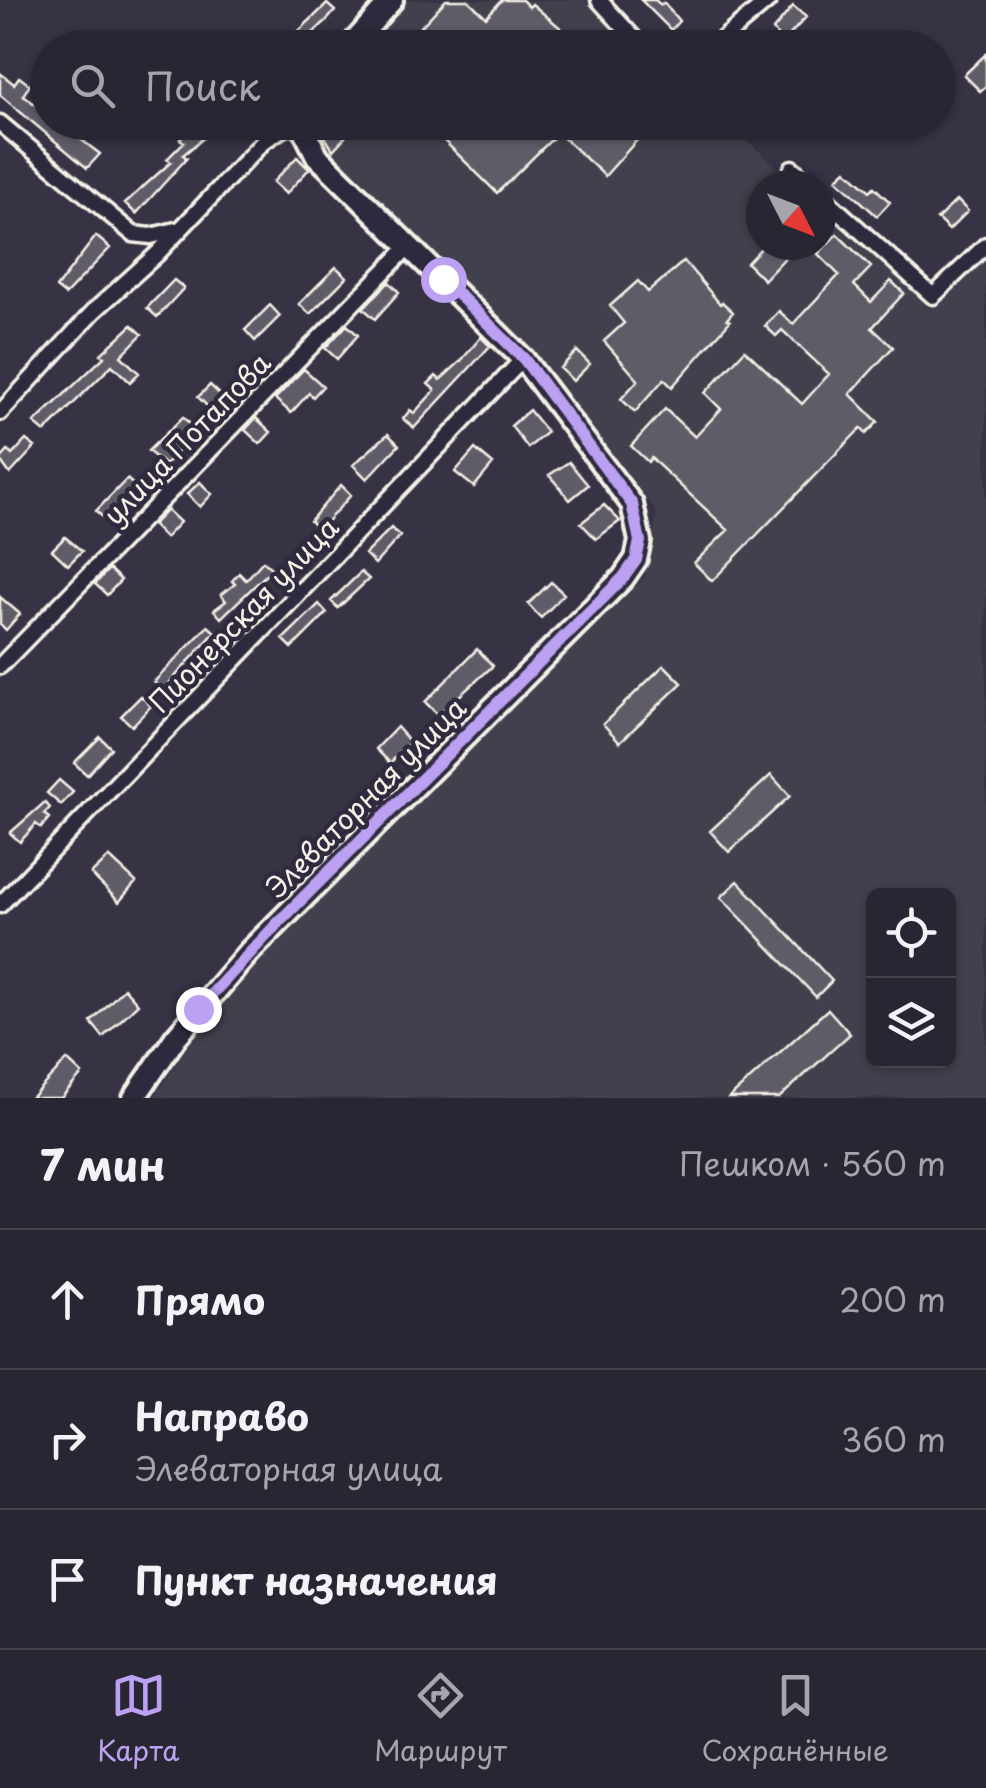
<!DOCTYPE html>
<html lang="ru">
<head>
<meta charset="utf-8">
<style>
  :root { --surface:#292633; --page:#312e3b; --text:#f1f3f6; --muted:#a5a5ac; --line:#45434e; --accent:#bca0f2 }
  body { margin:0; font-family:"Playpen Sans",sans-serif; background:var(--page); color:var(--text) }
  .controls { position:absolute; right:30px; bottom:30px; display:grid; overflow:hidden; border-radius:15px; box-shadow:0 2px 8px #0004 }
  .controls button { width:90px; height:90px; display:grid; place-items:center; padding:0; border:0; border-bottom:2px solid var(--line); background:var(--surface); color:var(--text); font:50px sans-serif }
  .compass { position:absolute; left:746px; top:170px; width:90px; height:90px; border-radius:50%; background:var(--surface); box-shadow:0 2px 8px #0004; rotate:132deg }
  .stop { position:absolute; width:30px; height:30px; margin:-22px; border:8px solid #bca0f2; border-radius:50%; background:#fff }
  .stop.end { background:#bca0f2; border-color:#fff; box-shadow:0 2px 10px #0008 }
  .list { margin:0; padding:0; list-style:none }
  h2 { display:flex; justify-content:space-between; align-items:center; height:130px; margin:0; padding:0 40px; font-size:42px }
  h2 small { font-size:32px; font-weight:400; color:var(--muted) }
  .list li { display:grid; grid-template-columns:65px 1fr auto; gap:30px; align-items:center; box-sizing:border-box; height:140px; padding:0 40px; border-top:2px solid var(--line) }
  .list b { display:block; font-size:38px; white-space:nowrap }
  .list p { margin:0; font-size:32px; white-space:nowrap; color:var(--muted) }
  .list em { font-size:32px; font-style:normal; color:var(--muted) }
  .icon { flex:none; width:55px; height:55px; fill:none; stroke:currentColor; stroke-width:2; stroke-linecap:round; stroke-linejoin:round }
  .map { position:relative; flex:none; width:986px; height:1098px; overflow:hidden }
  .search { position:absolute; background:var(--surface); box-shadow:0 2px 8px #0004; left:30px; right:30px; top:30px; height:110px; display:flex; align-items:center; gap:25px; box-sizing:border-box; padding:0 35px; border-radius:55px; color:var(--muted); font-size:38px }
  .sheet { height:550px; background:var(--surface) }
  nav { display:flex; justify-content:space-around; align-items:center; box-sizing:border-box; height:140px; border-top:2px solid var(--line); background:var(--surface); font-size:28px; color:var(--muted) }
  nav a { display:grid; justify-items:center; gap:5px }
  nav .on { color:var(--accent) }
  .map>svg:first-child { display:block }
  .built { fill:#433f4e; fill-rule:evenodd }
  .building { fill:#5f5c67; stroke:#f4f1e8; stroke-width:2.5 }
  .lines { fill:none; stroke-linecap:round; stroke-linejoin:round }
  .minor-casing { stroke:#f4f1e8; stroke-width:21 }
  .secondary-casing { stroke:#f4f1e8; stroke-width:28 }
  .minor { stroke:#2f2a3d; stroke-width:14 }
  .secondary { stroke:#2f2a3d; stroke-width:20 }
  .route { stroke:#bca0f2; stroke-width:12 }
  .labels { text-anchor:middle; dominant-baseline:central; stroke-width:9; stroke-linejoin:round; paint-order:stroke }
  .street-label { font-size:28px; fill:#f4f1e8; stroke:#2f2a3d }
</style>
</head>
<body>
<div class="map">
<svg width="986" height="1098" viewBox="0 0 986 1098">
  <rect width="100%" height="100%" fill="#373244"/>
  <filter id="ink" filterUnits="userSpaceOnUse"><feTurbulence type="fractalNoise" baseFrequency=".01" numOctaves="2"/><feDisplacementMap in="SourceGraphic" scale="20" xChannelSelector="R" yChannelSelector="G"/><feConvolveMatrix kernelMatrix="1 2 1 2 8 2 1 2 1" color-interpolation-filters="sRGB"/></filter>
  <g filter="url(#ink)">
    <path class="built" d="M404 0H585L640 47 360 48Z
      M310 123H727L798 185H761V245H821V207L931 309 986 256V1098H154L230 983 644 578 657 513 536 356 309 135ZM874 896H948V1060H874Z"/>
    <path class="building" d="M446 0H468L486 17 502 0H522L529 7 532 4 570 36 560 48H540L523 31 507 48H401Z
      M641 0H655L661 5 664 3 679 21 671 30Z
      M327 4 335 11 326 21 297 48H281Z
      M793 6 806 17 783 42 773 30Z
      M986 54V86L980 91 964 75Z
      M0 73 14 84 19 77 30 85 23 95 48 115V122H58L100 154 87 168 0 95Z
      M197 122H223L183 155 187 158 136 214 125 203 171 162 167 159 184 142 180 139Z
      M324 122H359L333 150 319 128Z
      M425 122H653L605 176 558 133 497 193Z
      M297 157 309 169 286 194 273 182Z
      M846 170 870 191 874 187 890 202 877 216 836 179Z
      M957 200 968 211 949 230 937 219Z
      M837 234 871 267 854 285 871 302 891 281 904 293 872 328 893 347 850 394 878 422 866 434 861 428 712 581 694 563 728 530 651 458 648 462 631 446 665 409 695 437 721 409 705 393 745 350 802 404 829 374 782 330 776 336 765 326 779 311 793 324 839 275 818 254Z
      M96 236 110 248 65 295 56 288Z
      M764 245H797L764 280 747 263Z
      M684 261 720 304 722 302 733 312 727 319 730 321 672 387 664 379 635 412 621 399 638 380 604 341 624 323 610 306 638 281 648 292Z
      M336 267 347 277 310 314 299 304Z
      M174 280 184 288 157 317 147 308Z
      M389 282 399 292 375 319 363 308Z
      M270 305 280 316 255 341 245 330Z
      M132 325 142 334 121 356 139 373 130 382 112 365 45 432 34 423 104 357 101 354Z
      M347 325 358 335 337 359 325 348Z
      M481 337 490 346 414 428 403 419 410 410 414 413 435 390 428 384 436 376 440 380 460 362Z
      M577 351 590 364 573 381 560 368Z
      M304 369 323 386 313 397 309 393 291 413 275 399Z
      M210 385 226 400 214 413 198 397Z
      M529 410 547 432 528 448 511 426Z
      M183 417 197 431 165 465 148 451Z
      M256 418 271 432 260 444 245 430Z
      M388 434 399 445 367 479 353 465Z
      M26 440 35 447 10 474 0 460 8 451 12 455Z
      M475 449 493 464 474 487 455 472Z
      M569 462 588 485 570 500 549 475Z
      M127 479 140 491 109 523 96 511Z
      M200 482 212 494 200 507 187 494Z
      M341 485 351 495 319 530 310 521Z
      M604 505 620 521 596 539 581 523Z
      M167 510 180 522 165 538 152 525Z
      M391 528 400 536 375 564 365 554Z
      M65 537 82 551 68 565 52 550Z
      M263 561 272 569 221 618 214 610 226 601 221 595 235 584 232 581 239 573 246 580Z
      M109 569 121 580 107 595 95 584Z
      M361 572 369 579 338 608 331 601Z
      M551 582 564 594 541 618 528 604Z
      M0 597 20 614 6 630 0 624Z
      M319 604 327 613 292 648 283 639Z
      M208 626 215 632 163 690 154 682Z
      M477 649 493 666 438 715 425 702Z
      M664 665 682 683 620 742 603 724Z
      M141 696 151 706 132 726 121 716Z
      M397 727 410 742 390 763 376 749Z
      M100 737 111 748 87 775 74 763Z
      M771 775 790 796 729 852 710 831Z
      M59 780 73 792 61 805 47 793Z
      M45 802 50 808 44 814 49 818 41 828 36 824 20 842 10 833Z
      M109 857 136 882 119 902 91 874Z
      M738 881 832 981 816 997 721 897Z
      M124 988 138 1004 103 1037 91 1022Z
      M828 1009 850 1034 779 1098H729Z
      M67 1060 82 1074 61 1098H31Z"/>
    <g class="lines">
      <defs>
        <path id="minor" d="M599 0 643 48
          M712 48 769 0
          M0 123 133 234 151 236 180 229
          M792 168 810 185
          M821 195 933 296 986 245
          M0 413 94 311 157 254 264 141 282 129 300 123
          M0 666 409 246
          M0 905 523 359"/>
        <path id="secondary" d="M349 48 392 0
          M134 1098 176 1037 250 951 623 578 636 559 640 541 632 504 523 359 317 156 300 122"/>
      </defs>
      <use href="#minor" class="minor-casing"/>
      <use href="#secondary" class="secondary-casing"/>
      <use href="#minor" class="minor"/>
      <use href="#secondary" class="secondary"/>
    </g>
  </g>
  <g class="lines" filter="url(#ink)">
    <path class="route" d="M198 1009 276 925 623 578 636 560 640 541 632 504 524 359 443 279"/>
  </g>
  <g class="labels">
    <g class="street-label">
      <text transform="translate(186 438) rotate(-46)">улица Потапова</text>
      <text transform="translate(243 614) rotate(-46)">Пионерская улица</text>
      <text transform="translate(365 797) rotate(-45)">Элеваторная улица</text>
    </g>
  </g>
</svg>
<div class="controls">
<button><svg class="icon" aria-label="locate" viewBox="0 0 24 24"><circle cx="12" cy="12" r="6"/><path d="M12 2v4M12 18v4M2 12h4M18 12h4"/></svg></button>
<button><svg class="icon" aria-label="layers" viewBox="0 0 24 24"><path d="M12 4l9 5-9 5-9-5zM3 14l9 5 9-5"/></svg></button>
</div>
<svg class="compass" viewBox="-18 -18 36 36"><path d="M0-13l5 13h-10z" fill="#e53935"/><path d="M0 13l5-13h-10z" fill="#a5a5ac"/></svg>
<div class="stop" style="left:443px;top:279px"></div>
<div class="stop end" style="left:198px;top:1009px"></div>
<div class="search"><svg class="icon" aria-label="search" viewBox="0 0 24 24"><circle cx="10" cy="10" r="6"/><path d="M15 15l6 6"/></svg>Поиск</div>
</div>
<section class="sheet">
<h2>7 мин<small>Пешком · 560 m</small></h2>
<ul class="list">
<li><svg class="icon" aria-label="ahead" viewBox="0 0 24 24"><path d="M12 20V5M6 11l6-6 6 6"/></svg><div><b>Прямо</b></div><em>200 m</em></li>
<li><svg class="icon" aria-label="right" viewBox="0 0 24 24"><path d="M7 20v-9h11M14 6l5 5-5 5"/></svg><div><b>Направо</b><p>Элеваторная улица</p></div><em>360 m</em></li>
<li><svg class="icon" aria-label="arrive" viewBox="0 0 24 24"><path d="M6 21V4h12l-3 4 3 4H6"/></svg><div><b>Пункт назначения</b></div></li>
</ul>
</section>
<nav>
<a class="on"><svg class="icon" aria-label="map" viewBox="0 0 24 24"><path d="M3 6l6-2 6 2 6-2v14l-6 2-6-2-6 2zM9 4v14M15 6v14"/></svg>Карта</a>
<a><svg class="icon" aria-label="directions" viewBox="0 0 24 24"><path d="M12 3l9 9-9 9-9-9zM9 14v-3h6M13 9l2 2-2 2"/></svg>Маршрут</a>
<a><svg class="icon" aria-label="saved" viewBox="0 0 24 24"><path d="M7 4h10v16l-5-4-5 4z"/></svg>Сохранённые</a>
</nav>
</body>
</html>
